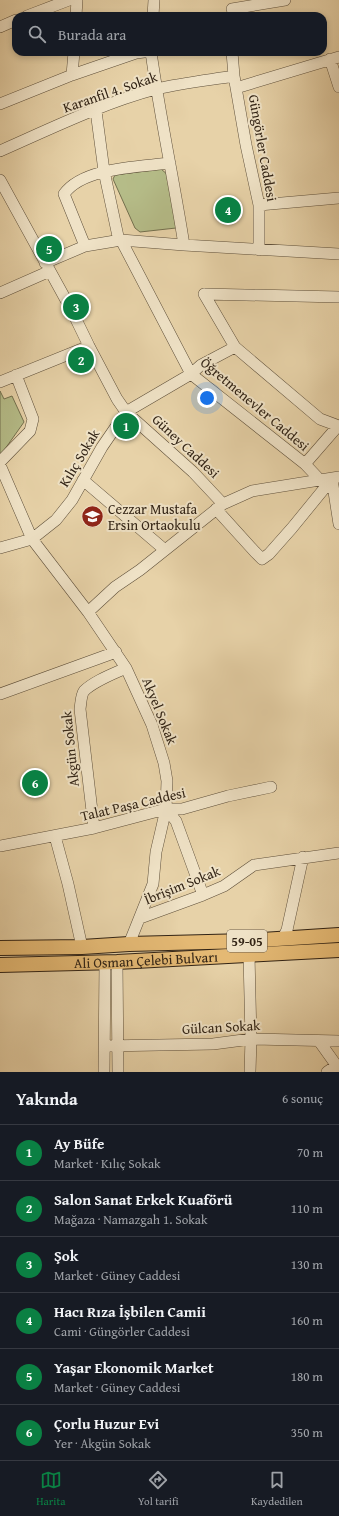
<!DOCTYPE html>
<html lang="tr">
<head>
<meta charset="utf-8">
<style>
  :root { --surface:#171b24; --page:#20242c; --text:#f1f3f6; --muted:#9ea1a6; --line:#363941; --accent:#0b8043 }
  body { margin:0; font-family:"Gentium Book Plus",serif; background:var(--page); color:var(--text) }
  .you { position:absolute; left:207px; top:398px; width:14px; height:14px; margin:-10px; border:3px solid #fff; border-radius:50%; background:#1a73e8; box-shadow:0 0 0 6px #1a73e833 }
  .badge { display:grid; place-items:center; width:26px; height:26px; border-radius:50%; background:var(--accent); color:#fff; font-size:13px; font-weight:700 }
  .pin { position:absolute; translate:-50% -50%; border:2px solid #fff; box-shadow:0 1px 4px #0006 }
  .list { margin:0; padding:0; list-style:none }
  h2 { display:flex; justify-content:space-between; align-items:center; height:52px; margin:0; padding:0 16px; font-size:17px }
  h2 small { font-size:13px; font-weight:400; color:var(--muted) }
  .list li { display:grid; grid-template-columns:26px 1fr auto; gap:12px; align-items:center; box-sizing:border-box; height:56px; padding:0 16px; border-top:1px solid var(--line) }
  .list b { display:block; font-size:15px; white-space:nowrap }
  .list p { margin:0; font-size:13px; white-space:nowrap; color:var(--muted) }
  .list em { font-size:13px; font-style:normal; color:var(--muted) }
  .icon { flex:none; width:22px; height:22px; fill:none; stroke:currentColor; stroke-width:2; stroke-linecap:round; stroke-linejoin:round }
  .map { position:relative; flex:none; width:339px; height:1072px; overflow:hidden }
  .search { position:absolute; background:var(--surface); box-shadow:0 2px 6px #0003; left:12px; right:12px; top:12px; height:44px; display:flex; align-items:center; gap:10px; box-sizing:border-box; padding:0 14px; border-radius:12px; color:var(--muted); font-size:15px }
  .sheet { height:388px; background:var(--surface) }
  nav { display:flex; justify-content:space-around; align-items:center; box-sizing:border-box; height:56px; border-top:1px solid var(--line); background:var(--surface); font-size:11px; color:var(--muted) }
  nav a { display:grid; justify-items:center; gap:2px }
  nav .on { color:var(--accent) }
  .map>svg:first-child { display:block }
  .green { fill:#b5bc88; stroke:#73704e }
  .lines { fill:none; stroke-linecap:round; stroke-linejoin:round }
  .minor-casing { stroke:#5e4f3a; stroke-width:12 }
  .major-casing { stroke:#312315; stroke-width:16 }
  .minor { stroke:#efe2c6; stroke-width:11 }
  .major { stroke:#e4b974; stroke-width:14 }
  .labels { text-anchor:middle; dominant-baseline:central; stroke-width:4; stroke-linejoin:round; paint-order:stroke }
  .shield { fill:#efe2c6; stroke:#6a5c4a; stroke-width:1 }
  .shield-label { font-size:13px; font-weight:bold; fill:#312315 }
  .street-label { font-size:14px; fill:#312315; stroke:#efe2c6 }
  .poi-label { font-size:14px; fill:#312315; stroke:#efe2c6; text-anchor:start }
</style>
</head>
<body>
<div class="map">
<svg width="339" height="1072" viewBox="0 0 339 1072">
  <rect width="100%" height="100%" fill="#e7d2a8"/>
  <filter id="stains"><feTurbulence type="fractalNoise" baseFrequency=".005" numOctaves="4"/><feColorMatrix values="0 0 0 0 .2 0 0 0 0 .09 0 0 0 0 .02 0 0 0 .5 -.17"/></filter>
  <radialGradient id="worn" r=".72"><stop offset=".6" stop-color="#630" stop-opacity="0"/><stop offset="1" stop-color="#630" stop-opacity=".3"/></radialGradient>
  <path class="green" d="M161 169 168 175 176 228 140 232 135 228 113 179 115 175Z
    M0 391 4 399 12 396 24 422 0 456Z"/>
  <g class="lines">
    <defs>
      <path id="minor" d="M232 9 285 0
        M27 16 69 0
        M76 16 77 0
        M153 16 154 0
        M0 27 16 20
        M151 52C160 117 174 181 184 245
        M232 52 234 76 246 145 259 205V250
        M330 59 339 87
        M72 75 74 52
        M236 88 339 57
        M0 104 72 75 136 53 144 52
        M96 111 104 171 119 241
        M0 151C50 129 103 103 156 89 182 83 209 80 234 76
        M0 180 72 311 89 346 117 399 126 412 193 472 223 504
        M259 205 339 198
        M121 240 191 374 305 464 320 480
        M85 246 64 194C83 167 140 167 170 163
        M45 263 85 246 121 240 184 245 339 254
        M0 293 50 271
        M204 294 235 347 320 419 339 426
        M204 294 339 297
        M0 382 89 346
        M0 462 30 431 33 419 16 375
        M305 464 338 426
        M0 465 32 539 88 612 126 668 152 725 164 763 167 781 166 809 156 852 153 884 129 944
        M332 479 339 524
        M83 480 165 550
        M216 509 255 552 262 559 269 554 292 528 332 479
        M0 548 32 539 56 520 72 500 102 447 126 412 191 374 201 365 235 347
        M88 612 115 587 140 570 223 504 252 491 339 477
        M0 694 116 652
        M166 809 176 821 203 895
        M94 828 80 709C81 703 81 695 84 691 94 681 113 674 126 668
        M55 836 68 884 82 947
        M0 846 94 828 166 809H182L228 796 271 787
        M140 918 203 895 224 886 254 865 339 853
        M283 938 287 930 303 857
        M249 955 251 1039 250 1072
        M117 962 118 1072
        M319 1041 339 1069
        M105 1046 213 1044 251 1039 339 1041
        M104 1072 105 962
        M327 1072 337 1065"/>
      <g id="major">
        <path d="M0 948 82 947 129 944 247 941 339 935"/>
        <path id="s1" d="M0 965 117 962 339 950"/>
      </g>
    </defs>
    <use href="#minor" class="minor-casing"/>
    <use href="#major" class="major-casing"/>
    <use href="#minor" class="minor"/>
    <use href="#major" class="major"/>
  </g>
  <defs>
    <symbol id="school-disc" viewBox="-11 -11 22 22"><circle r="9.5" fill="#8f2418" stroke="#efe2c6"/><path d="M0-5L7-2L0 1L-7-2ZM-4 1L0 2.5L4 1V4Q0 6-4 4Z" fill="#fff"/></symbol>
  </defs>
  <g fill-rule="evenodd">
    <use href="#school-disc" x="80" y="504" width="25" height="25"/>
  </g>
  <g class="labels">
    <rect class="shield" x="227" y="930" width="40" height="22" rx="3"/>
    <g class="shield-label">
      <text x="247" y="941">59-05</text>
    </g>
    <g class="street-label">
      <text transform="translate(110 92) rotate(-19)">Karanfil 4. Sokak</text>
      <text transform="translate(263 148) rotate(80)">Güngörler Caddesi</text>
      <text transform="translate(255 404) rotate(40)">Öğretmenevler Caddesi</text>
      <text transform="translate(186 446) rotate(43)">Güney Caddesi</text>
      <text transform="translate(79 458) rotate(-59)">Kılıç Sokak</text>
      <text transform="translate(160 711) rotate(68)">Akyel Sokak</text>
      <text transform="translate(70 749) rotate(-96)">Akgün Sokak</text>
      <text transform="translate(133 804) rotate(-13)">Talat Paşa Caddesi</text>
      <text transform="translate(182 885) rotate(-22)">İbrişim Sokak</text>
      <text stroke="none"><textPath href="#s1" startOffset="146">Ali Osman Çelebi Bulvarı</textPath></text>
      <text transform="translate(221 1027) rotate(-3)">Gülcan Sokak</text>
    </g>
    <g class="poi-label">
      <text x="108" y="509">Cezzar Mustafa<tspan x="108" dy="16">Ersin Ortaokulu</tspan></text>
    </g>
  </g>
  <rect width="100%" height="100%" filter="url(#stains)"/>
  <rect width="100%" height="100%" fill="url(#worn)"/>
</svg>
<div class="you"></div>
<div class="pin badge" style="left:126px;top:426px">1</div>
<div class="pin badge" style="left:81px;top:360px">2</div>
<div class="pin badge" style="left:76px;top:307px">3</div>
<div class="pin badge" style="left:228px;top:210px">4</div>
<div class="pin badge" style="left:49px;top:249px">5</div>
<div class="pin badge" style="left:35px;top:783px">6</div>
<div class="search"><svg class="icon" aria-label="search" viewBox="0 0 24 24"><circle cx="10" cy="10" r="6"/><path d="M15 15l6 6"/></svg>Burada ara</div>
</div>
<section class="sheet">
<h2>Yakında<small>6 sonuç</small></h2>
<ul class="list">
<li><span class="badge">1</span><div><b>Ay Büfe</b><p>Market · Kılıç Sokak</p></div><em>70 m</em></li>
<li><span class="badge">2</span><div><b>Salon Sanat Erkek Kuaförü</b><p>Mağaza · Namazgah 1. Sokak</p></div><em>110 m</em></li>
<li><span class="badge">3</span><div><b>Şok</b><p>Market · Güney Caddesi</p></div><em>130 m</em></li>
<li><span class="badge">4</span><div><b>Hacı Rıza İşbilen Camii</b><p>Cami · Güngörler Caddesi</p></div><em>160 m</em></li>
<li><span class="badge">5</span><div><b>Yaşar Ekonomik Market</b><p>Market · Güney Caddesi</p></div><em>180 m</em></li>
<li><span class="badge">6</span><div><b>Çorlu Huzur Evi</b><p>Yer · Akgün Sokak</p></div><em>350 m</em></li>
</ul>
</section>
<nav>
<a class="on"><svg class="icon" aria-label="map" viewBox="0 0 24 24"><path d="M3 6l6-2 6 2 6-2v14l-6 2-6-2-6 2zM9 4v14M15 6v14"/></svg>Harita</a>
<a><svg class="icon" aria-label="directions" viewBox="0 0 24 24"><path d="M12 3l9 9-9 9-9-9zM9 14v-3h6M13 9l2 2-2 2"/></svg>Yol tarifi</a>
<a><svg class="icon" aria-label="saved" viewBox="0 0 24 24"><path d="M7 4h10v16l-5-4-5 4z"/></svg>Kaydedilen</a>
</nav>
</body>
</html>
